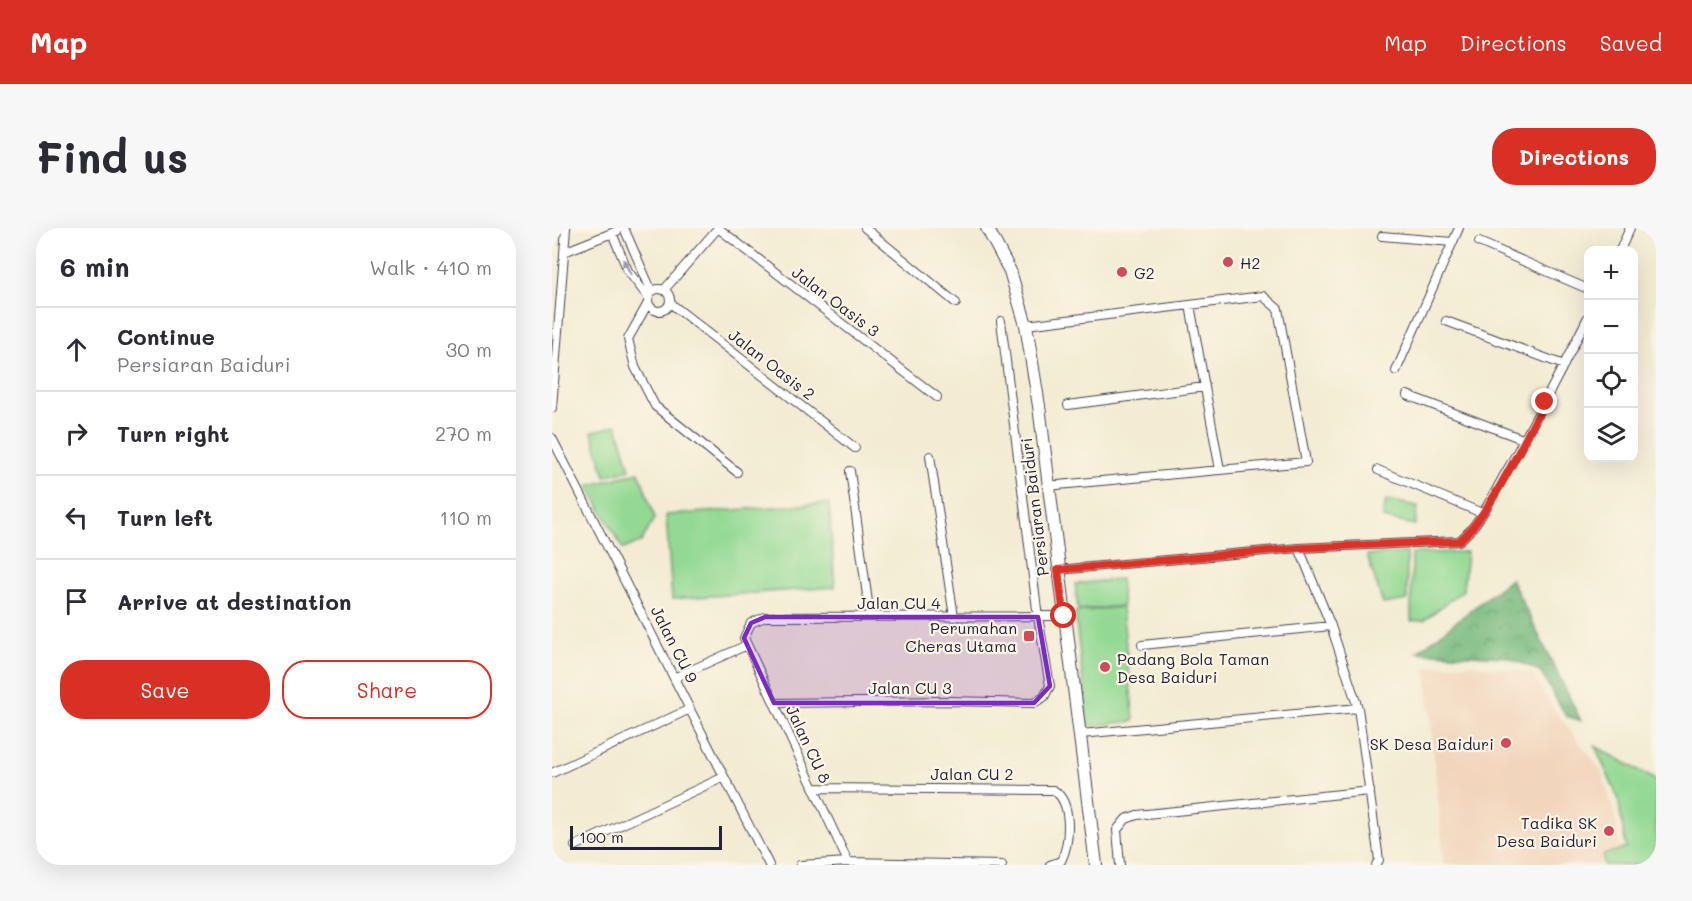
<!DOCTYPE html>
<html lang="en">
<head>
<meta charset="utf-8">
<style>
  :root { --surface:#fff; --page:#f7f7f7; --text:#2b2b33; --muted:#7c7c81; --line:#e1e1e2; --accent:#d93025 }
  body { margin:0; font-family:Mali,sans-serif; background:var(--page); color:var(--text) }
  .controls { position:absolute; right:18px; top:18px; display:grid; overflow:hidden; border-radius:12px; box-shadow:0 6px 24px #0002 }
  .controls button { width:54px; height:54px; display:grid; place-items:center; padding:0; border:0; border-bottom:2px solid var(--line); background:var(--surface); color:var(--text); font:30px sans-serif }
  .scale { position:absolute; left:18px; bottom:15px; width:152px; box-sizing:border-box; padding-left:6px; border:3px solid #22223b; border-top:0; font-size:16px; line-height:21px; white-space:nowrap; color:#22223b; -webkit-text-stroke:4px #fcf5e5; paint-order:stroke }
  .stop { position:absolute; width:18px; height:18px; margin:-14px; border:4px solid #d93025; border-radius:50%; background:#fff }
  .stop.end { background:#d93025; border-color:#fff; box-shadow:0 2px 6px #0008 }
  .list { margin:0; padding:0; list-style:none }
  h2 { display:flex; justify-content:space-between; align-items:center; height:78px; margin:0; padding:0 24px; font-size:26px }
  h2 small { font-size:20px; font-weight:400; color:var(--muted) }
  .list li { display:grid; grid-template-columns:39px 1fr auto; gap:18px; align-items:center; box-sizing:border-box; height:84px; padding:0 24px; border-top:2px solid var(--line) }
  .list b { display:block; font-size:22px; white-space:nowrap }
  .list p { margin:0; font-size:20px; white-space:nowrap; color:var(--muted) }
  .list em { font-size:20px; font-style:normal; color:var(--muted) }
  .actions { display:flex; gap:12px; padding:18px 24px }
  .actions a { flex:1; padding:14px 0; border:2px solid var(--accent); border-radius:24px; text-align:center; font-size:21px; color:var(--accent) }
  .actions .main { background:var(--accent); color:#fff }
  .icon { flex:none; width:33px; height:33px; fill:none; stroke:currentColor; stroke-width:2; stroke-linecap:round; stroke-linejoin:round }
  .map { position:relative; flex:none; width:1104px; height:637px; overflow:hidden; border-radius:24px }
  header { display:flex; align-items:center; gap:36px; box-sizing:border-box; height:84px; padding:0 30px; background:var(--accent); color:#fff }
  header strong { font-size:28px }
  nav { display:flex; gap:33px; margin-inline-start:auto; font-size:21px }
  .intro { display:flex; align-items:center; justify-content:space-between; box-sizing:border-box; height:144px; padding:0 36px }
  h1 { margin:0; font-size:42px }
  .button { padding:15px 27px; border-radius:24px; background:var(--accent); color:#fff; font-size:21px; font-weight:700 }
  main { display:flex; gap:36px; padding:0 36px }
  aside { flex:1; background:var(--surface); border-radius:24px; box-shadow:0 6px 24px #0002 }
  .map>svg:first-child { display:block }
  .built { fill:#f2d5bd }
  .forest { fill:url(#forest-crowns); stroke:#4c6e5c; stroke-width:1.5 }
  .park { fill:#93d993; stroke:#5a7e67; stroke-width:1.5 }
  .lines { fill:none; stroke-linecap:round; stroke-linejoin:round }
  .street-casing { stroke:#414052; stroke-width:10 }
  .secondary-casing { stroke:#414052; stroke-width:14 }
  .street { stroke:#fff; stroke-width:8 }
  .secondary { stroke:#fff; stroke-width:12 }
  .oneway { fill:#9c9ca7 }
  .route { stroke:#d93025; stroke-width:8 }
  .marked { fill:#7b2cbf; fill-opacity:0.2; stroke:#7b2cbf; stroke-width:4.5; stroke-linejoin:round }
  .poi-dot { fill:#d1495b; stroke:#fcf5e5; stroke-width:2 }
  .labels { text-anchor:middle; dominant-baseline:central; stroke-width:4.5; stroke-linejoin:round; paint-order:stroke }
  .poi-label { font-size:16px; fill:#22223b; stroke:#fcf5e5; text-anchor:start }
  .street-label { font-size:16px; fill:#22223b; stroke:#fcf5e5 }
</style>
</head>
<body>
<header>
<strong>Map</strong>
<nav><a>Map</a><a>Directions</a><a>Saved</a></nav>
</header>
<div class="intro"><h1>Find us</h1><a class="button">Directions</a></div>
<main>
<aside>
<h2>6 min<small>Walk · 410 m</small></h2>
<ul class="list">
<li><svg class="icon" aria-label="ahead" viewBox="0 0 24 24"><path d="M12 20V5M6 11l6-6 6 6"/></svg><div><b>Continue</b><p>Persiaran Baiduri</p></div><em>30 m</em></li>
<li><svg class="icon" aria-label="right" viewBox="0 0 24 24"><path d="M7 20v-9h11M14 6l5 5-5 5"/></svg><div><b>Turn right</b></div><em>270 m</em></li>
<li><svg class="icon" aria-label="left" viewBox="0 0 24 24"><path d="M17 20v-9H6M10 6l-5 5 5 5"/></svg><div><b>Turn left</b></div><em>110 m</em></li>
<li><svg class="icon" aria-label="arrive" viewBox="0 0 24 24"><path d="M6 21V4h12l-3 4 3 4H6"/></svg><div><b>Arrive at destination</b></div></li>
</ul>
<div class="actions"><a class="main">Save</a><a>Share</a></div>
</aside>
<div class="map">
<svg width="1104" height="637" viewBox="0 0 1104 637">
  <defs>
    <pattern id="forest-crowns" width="20" height="18" patternUnits="userSpaceOnUse" patternTransform="scale(1.5)"><rect width="20" height="18" fill="#76b97d"/><path d="M2 6a3 3 0 1 1 6 0M12 15a3 3 0 1 1 6 0" fill="none" stroke="#609668"/></pattern>
  </defs>
  <rect width="100%" height="100%" fill="#fcf5e5"/>
  <filter id="ink" filterUnits="userSpaceOnUse"><feTurbulence type="fractalNoise" baseFrequency=".0167" numOctaves="2"/><feDisplacementMap in="SourceGraphic" scale="12" xChannelSelector="R" yChannelSelector="G"/><feConvolveMatrix kernelMatrix="1 2 1 2 8 2 1 2 1" color-interpolation-filters="sRGB"/></filter>
  <filter id="wash" filterUnits="userSpaceOnUse"><feTurbulence type="fractalNoise" baseFrequency=".008" numOctaves="4" result="noise"/><feDisplacementMap in="SourceGraphic" scale="24" xChannelSelector="R" yChannelSelector="G"/><feGaussianBlur stdDeviation="1.35" result="paint"/><feColorMatrix in="noise" values="0 0 0 0 0 0 0 0 0 0 0 0 0 0 0 0 0 1.4 0 .05"/><feComposite in="paint" operator="in"/></filter>
  <g filter="url(#wash)">
    <rect width="100%" height="100%" fill="#f3ecd3"/>
    <path class="built" d="M917 436 979 445 1006 487 1049 542 1063 587 1072 637H892L874 439Z"/>
    <path class="forest" d="M959 351 1029 493 1014 488 988 443 955 429 865 424Z"/>
    <path class="park" d="M65 197 78 241 53 248 40 204Z
      M87 244 103 290 89 314 71 321 36 258Z
      M834 272 866 278 863 297 831 290Z
      M277 275 283 359 120 371 114 287Z
      M915 324 911 362 872 392 859 393 860 325Z
      M855 325V372L831 376 815 327Z
      M568 351 571 378 526 382 523 356Z
      M570 379 582 493 536 498 523 384Z
      M1043 518 1104 552V637H1052L1051 627 1074 620 1066 570Z"/>
  </g>
  <g filter="url(#ink)">
    <g class="lines">
      <defs>
        <path id="street" d="M72 0 100 64
          M166 0 385 169
          M313 0 404 75
          M60 5 76 43 96 69
          M830 8 900 14
          M927 14 1036 61
          M1068 22 1078 0
          M12 24 65 3
          M96 72a11 11 0 1 1 22 0a11 11 0 1 1-22 0Z
          M112 62 166 0
          M96 75 76 111 83 139 103 178 185 244
          M118 75 303 220
          M638 77 668 242
          M894 93 1012 137
          M474 97 711 68 726 81 754 234 495 258
          M844 143 907 0
          M855 167 973 212
          M516 177 653 159
          M0 180 14 0
          M0 210 217 637
          M378 228 402 389
          M826 242 930 285
          M298 243 318 389
          M747 320 779 398 806 480 827 632 824 637
          M506 342 747 320 907 313C929 295 940 268 954 244 983 193 1010 141 1036 89
          M590 417 779 398
          M124 449 195 417
          M222 475 397 473 482 475 492 469 498 458 486 389 449 93
          M529 506 806 480
          M0 545 138 481
          M262 560 501 562C521 573 518 615 509 633L498 637
          M23 618 172 549
          M296 634 192 410 199 395 213 389 512 388
          M248 637 296 634 450 637
          M568 637 565 602 574 591 585 587 818 563"/>
        <path id="secondary" d="M435 0 458 43 474 97 487 178 544 637"/>
      </defs>
      <use href="#street" class="street-casing"/>
      <use href="#secondary" class="secondary-casing"/>
      <use href="#street" class="street"/>
      <use href="#secondary" class="secondary"/>
    </g>
    <defs><path id="oneway-solid" d="M-6-.8H1V-3.2L6.5 0L1 3.2V.8H-6Z" transform="scale(1.5)"/></defs>
    <use class="oneway" href="#oneway-solid" transform="translate(75 39) rotate(-117)"/>
  </g>
  <g class="lines" filter="url(#ink)">
    <path class="route" d="M512 388 506 342 747 320 907 313C937 289 973 210 993 174"/>
  </g>
  <path class="marked" d="M213 389H486L498 458 482 475H222L192 410 199 395Z"/>
  <g class="poi-dot">
    <circle cx="676" cy="34" r="6"/>
    <circle cx="570" cy="44" r="6"/>
    <rect x="471" y="402" width="12" height="12" rx="3"/>
    <circle cx="553" cy="439" r="6"/>
    <circle cx="954" cy="515" r="6"/>
    <circle cx="1057" cy="603" r="6"/>
  </g>
  <g class="labels">
    <g class="poi-label">
      <text x="688" y="34">H2</text>
      <text x="582" y="44">G2</text>
      <text x="465" y="399" text-anchor="end">Perumahan<tspan x="465" dy="18">Cheras Utama</tspan></text>
      <text x="565" y="430">Padang Bola Taman<tspan x="565" dy="18">Desa Baiduri</tspan></text>
      <text x="942" y="515" text-anchor="end">SK Desa Baiduri</text>
      <text x="1045" y="594" text-anchor="end">Tadika SK<tspan x="1045" dy="18">Desa Baiduri</tspan></text>
    </g>
    <g class="street-label">
      <text transform="translate(284 73) rotate(37)">Jalan Oasis 3</text>
      <text transform="translate(220 136) rotate(38)">Jalan Oasis 2</text>
      <text transform="translate(482 279) rotate(-97)">Persiaran Baiduri</text>
      <text x="347" y="374">Jalan CU 4</text>
      <text transform="translate(123 416) rotate(63)">Jalan CU 9</text>
      <text x="358" y="459">Jalan CU 3</text>
      <text transform="translate(257 516) rotate(65)">Jalan CU 8</text>
      <text x="420" y="545">Jalan CU 2</text>
    </g>
  </g>
</svg>
<div class="controls">
<button>+</button>
<button>−</button>
<button><svg class="icon" aria-label="locate" viewBox="0 0 24 24"><circle cx="12" cy="12" r="6"/><path d="M12 2v4M12 18v4M2 12h4M18 12h4"/></svg></button>
<button><svg class="icon" aria-label="layers" viewBox="0 0 24 24"><path d="M12 4l9 5-9 5-9-5zM3 14l9 5 9-5"/></svg></button>
</div>
<div class="scale">100 m</div>
<div class="stop" style="left:512px;top:388px"></div>
<div class="stop end" style="left:993px;top:174px"></div>
</div>
</main>
</body>
</html>
